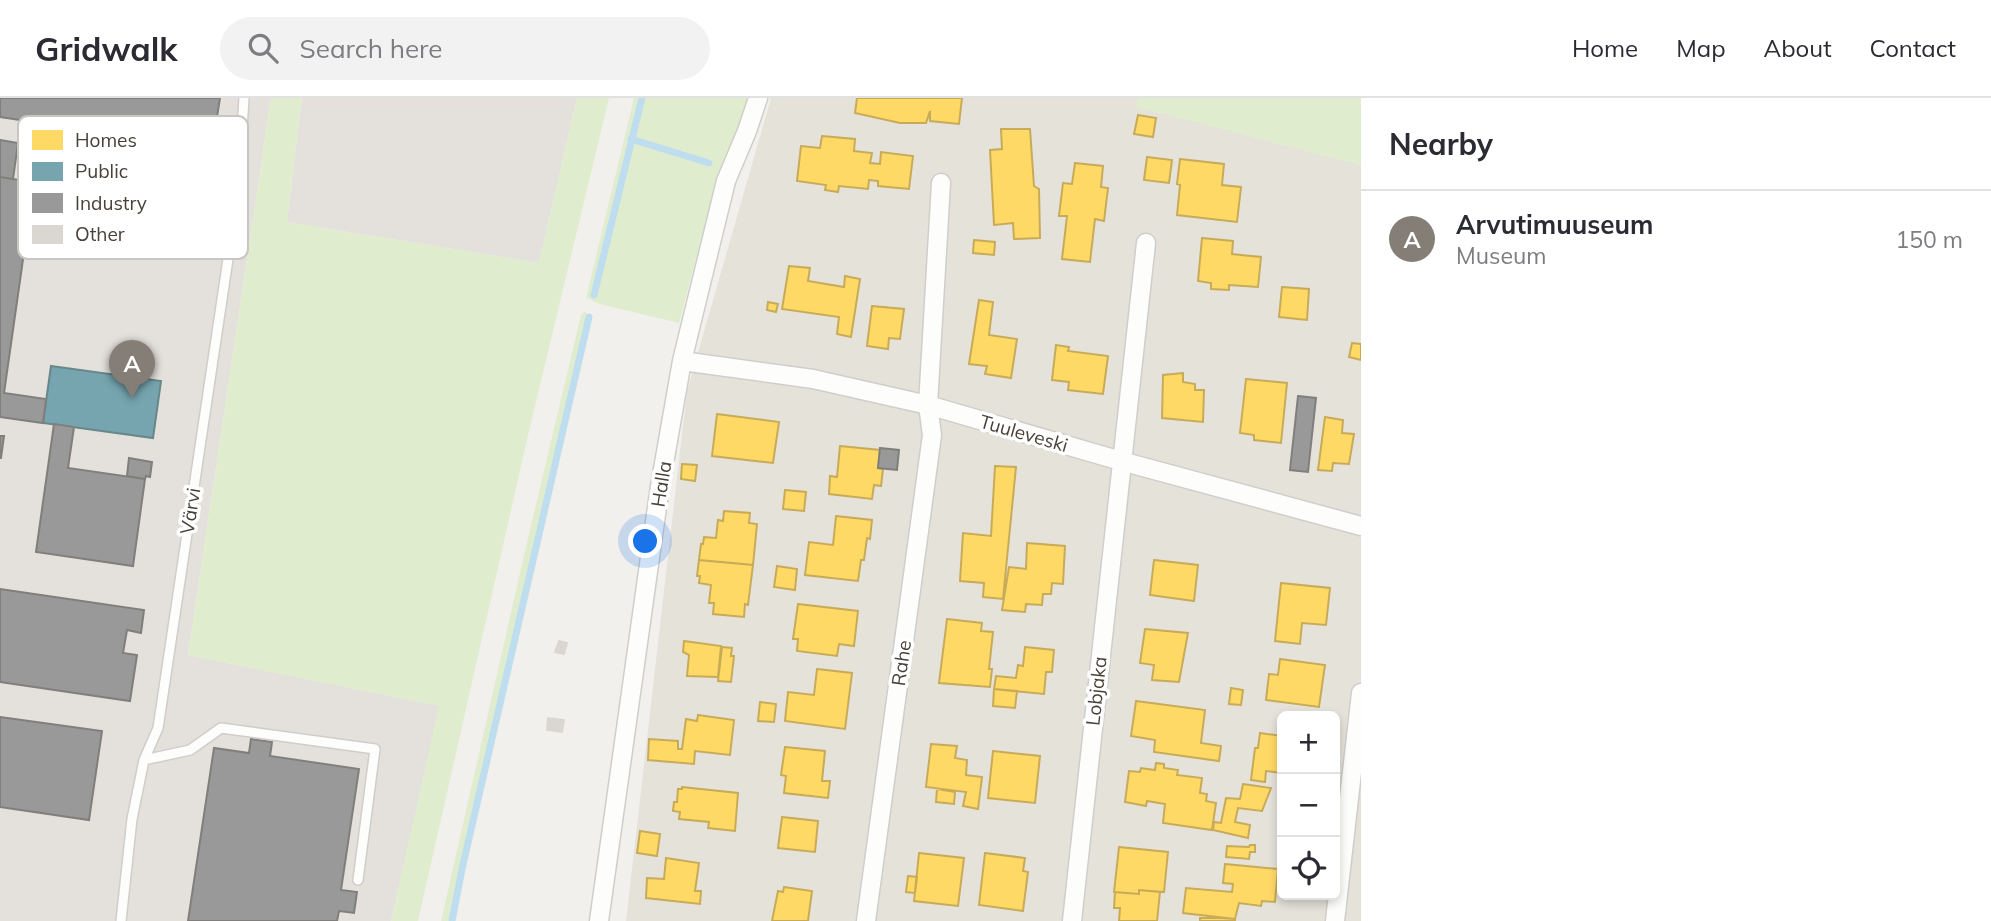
<!DOCTYPE html>
<html lang="en">
<head>
<meta charset="utf-8">
<style>
  :root { --surface:#fff; --page:#f2f2f3; --text:#2b2b33; --muted:#7c7c81; --line:#e1e1e2; --accent:#847e77 }
  body { margin:0; font-family:Mulish,sans-serif; background:var(--page); color:var(--text) }
  .controls { position:absolute; right:21px; bottom:21px; display:grid; overflow:hidden; border-radius:10px; box-shadow:0 4px 10px #0003 }
  .controls button { width:63px; height:63px; display:grid; place-items:center; padding:0; border:0; border-bottom:2px solid var(--line); background:var(--surface); color:var(--text); font:35px sans-serif }
  .you { position:absolute; left:646px; top:444px; width:24px; height:24px; margin:-18px; border:5px solid #fff; border-radius:50%; background:#1a73e8; box-shadow:0 0 0 10px #1a73e833 }
  .badge { display:grid; place-items:center; width:46px; height:46px; border-radius:50%; background:var(--accent); color:#fff; font-size:23px; font-weight:700 }
  .pin { position:absolute; translate:-50% -58px; filter:drop-shadow(0 2px 4px #0008) }
  .pin::after { content:''; position:absolute; top:37px; width:24px; height:21px; background:inherit; clip-path:polygon(0 0,100% 0,50% 100%) }
  .list { margin:0; padding:0; list-style:none }
  h2 { display:flex; justify-content:space-between; align-items:center; height:91px; margin:0; padding:0 28px; font-size:30px }
  h2 small { font-size:23px; font-weight:400; color:var(--muted) }
  .list li { display:grid; grid-template-columns:46px 1fr auto; gap:21px; align-items:center; box-sizing:border-box; height:98px; padding:0 28px; border-top:2px solid var(--line) }
  .list b { display:block; font-size:26px; white-space:nowrap }
  .list p { margin:0; font-size:23px; white-space:nowrap; color:var(--muted) }
  .list em { font-size:23px; font-style:normal; color:var(--muted) }
  .icon { flex:none; width:38px; height:38px; fill:none; stroke:currentColor; stroke-width:2; stroke-linecap:round; stroke-linejoin:round }
  .map { position:relative; flex:none; width:1361px; height:823px; overflow:hidden }
  header { display:flex; align-items:center; gap:42px; box-sizing:border-box; height:98px; padding:0 35px; background:var(--surface); border-bottom:2px solid var(--line) }
  header strong { font-size:33px }
  nav { display:flex; gap:38px; margin-inline-start:auto; font-size:24px }
  .search { width:490px; height:63px; background:var(--page); display:flex; align-items:center; gap:18px; box-sizing:border-box; padding:0 24px; border-radius:38px; color:var(--muted); font-size:26px }
  main { display:flex }
  aside { flex:1; background:var(--surface) }
  .map>svg:first-child { display:block }
  .residential { fill:#e5e2da; fill-rule:evenodd }
  .industrial { fill:#e4e0dc }
  .green { fill:#e0ecce }
  .homes { fill:#ffd966; stroke:#c8ab58; stroke-width:2 }
  .public { fill:#76a5af; stroke:#68878b; stroke-width:2 }
  .industry { fill:#999; stroke:#817f7c; stroke-width:2 }
  .lines { fill:none; stroke-linecap:round; stroke-linejoin:round }
  .stream { stroke:#beddef; stroke-width:7 }
  .building { fill:#dad7d3; stroke:#dad7d3; stroke-width:2 }
  .lane-casing { stroke:#d0ceca; stroke-width:12 }
  .street-casing { stroke:#d0ceca; stroke-width:21 }
  .lane { stroke:#fdfdfc; stroke-width:9 }
  .street { stroke:#fdfdfc; stroke-width:18 }
  .labels { text-anchor:middle; dominant-baseline:central; stroke-width:7; stroke-linejoin:round; paint-order:stroke }
  .street-label { font-size:19px; fill:#484138; stroke:#fff }
  .key { fill:#fff; stroke:#c8c6c3; stroke-width:2 }
  .key-label { font-size:19px; fill:#484138 }
</style>
</head>
<body>
<header>
<strong>Gridwalk</strong>
<div class="search"><svg class="icon" aria-label="search" viewBox="0 0 24 24"><circle cx="10" cy="10" r="6"/><path d="M15 15l6 6"/></svg>Search here</div>
<nav><a>Home</a><a>Map</a><a>About</a><a>Contact</a></nav>
</header>
<main>
<div class="map">
<svg width="1361" height="823" viewBox="0 0 1361 823">
  <rect width="100%" height="100%" fill="#f2f0ed"/>
  <path class="residential" d="M771 0H1138V9L1361 67V823H626L687 293ZM1282 618H1335V797H1282Z"/>
  <path class="industrial" d="M0 0H271L188 557 440 608 391 823H0Z
    M302 0H577L539 165 287 124Z"/>
  <path class="green" d="M271 0H302L287 124 539 165 577 0H609L529 333 418 823H391L439 608 188 557Z
    M634 0H749L711 104 679 225 600 206 586 200Z
    M1138 0H1361V67L1137 9Z
    M585 213 589 219 462 771 452 823H441L524 457 581 217Z"/>
  <path class="homes" d="M857 0H962L959 26 930 23V13L926 25H900L855 15Z
    M1138 17 1156 20 1153 39 1134 36Z
    M1001 31H1030L1034 88 1039 91 1040 140 1014 141 1013 125 994 127 990 52 1002 51Z
    M822 38 855 41 854 53 872 55 870 65 880 66 881 54 913 58 909 91 878 88V83L869 82 868 91 839 88 838 94 825 92 826 87 797 83 801 48 820 50Z
    M1147 59 1172 62 1169 85 1144 82Z
    M1180 61 1224 66 1222 87 1241 89 1237 124 1177 117 1180 87 1177 86Z
    M1075 65 1103 68 1101 89 1108 90 1104 123 1095 121 1090 164 1062 161 1067 118H1059L1063 85 1072 86Z
    M1202 140 1233 143 1232 156 1261 159 1258 189 1229 187V192L1211 191V185L1198 183Z
    M974 142 995 144 994 157 973 155Z
    M789 168 810 170 808 183 844 189 845 178 860 181 851 239 837 236 839 219 782 211Z
    M1282 189 1309 191 1307 222 1279 219Z
    M979 202 993 204 989 237 1017 241 1011 280 985 276 987 268 969 266Z
    M768 204 778 206 776 214 767 212Z
    M872 208 904 211 900 241 889 240 888 251 867 248Z
    M1352 245 1361 246V262L1349 259Z
    M1056 247 1069 249 1068 253 1108 258 1103 296 1068 292 1069 284 1052 282Z
    M1183 275V284L1195 286V292H1204L1203 324 1162 320 1163 277Z
    M1246 281 1287 285 1281 345 1254 342V337L1240 335Z
    M717 316 779 324 773 365 712 358Z
    M1325 319 1343 322 1342 335 1354 336 1349 366 1333 365 1332 373 1318 372Z
    M840 348 880 352 878 370 883 371 881 388 874 387 872 401 829 396 830 378 837 379Z
    M682 366 697 367 695 383 681 381Z
    M995 368 1016 369 1003 501 983 499 984 485 960 483 963 435 991 438Z
    M785 392 806 394 804 413 783 411Z
    M724 413 750 415 749 425 757 426 753 467 699 462 701 446H703L704 439 716 440 718 422 723 423Z
    M836 418 872 422 870 441 867 440 864 462H861L858 483 805 477 809 444 833 447Z
    M1027 445 1065 448 1063 486 1052 485 1051 496H1043L1042 507 1026 506 1025 514 1002 512 1009 469 1026 471Z
    M699 462 753 467 748 507 745 506 744 519 713 516 714 505H709L711 487 699 485 700 478H697Z
    M1154 462 1198 467 1194 503 1150 497Z
    M777 468 797 471 795 492 774 489Z
    M1281 485 1330 490 1326 527 1302 525 1300 546 1275 543Z
    M798 506 858 513 854 548 839 546 837 558 797 553 798 541H793Z
    M947 521 982 525 981 533 993 534 989 571H992L990 589 939 585Z
    M1145 531 1188 535 1179 584 1152 582 1154 567 1140 565Z
    M684 543 721 548 718 579 687 578 689 557 683 554Z
    M722 549 732 550 731 558H734L731 584 718 583Z
    M1025 549 1054 552 1052 574H1046L1044 596 994 591 996 578 1016 580 1018 567 1023 568Z
    M1280 561 1325 567 1319 609 1266 602 1269 576 1278 577Z
    M817 571 852 575 845 631 785 623 788 594 814 597Z
    M1231 590 1243 592 1241 607 1229 606Z
    M994 591 1017 593 1015 610 993 608Z
    M1136 603 1205 612 1201 645 1221 648 1219 663 1154 654 1155 642 1131 638Z
    M760 604 776 606 774 624 758 623Z
    M698 617 734 622 730 657 695 653 694 666 648 662 649 641 678 643V651H682L686 621 697 623Z
    M1260 635 1282 638V675L1266 673 1265 684 1251 682 1255 650H1258Z
    M931 646 957 648 955 660 967 662 966 677 982 679 978 711 963 708 966 694 926 689Z
    M785 649 825 653 822 683H830L828 700 784 695 786 678 781 677Z
    M993 653 1040 658 1035 705 988 700Z
    M1156 665 1164 666V670L1178 672 1177 677 1202 680 1200 695 1207 696 1206 703 1216 705 1212 732 1163 725 1165 706 1147 703 1146 708 1125 704 1129 673 1140 674 1141 670 1155 672Z
    M1243 686 1271 690 1262 713 1238 710 1235 724 1250 727 1248 740 1213 732 1214 724 1221 725 1226 700 1240 701Z
    M682 689 738 695 735 733 708 730 709 724 679 721 680 714 673 713 674 704H677L678 691H682Z
    M937 691 955 694 954 706 936 704Z
    M782 719 818 723 815 754 778 750Z
    M640 733 660 736 657 758 637 755Z
    M1250 747H1255V754H1250L1249 761 1226 759 1227 748 1249 749Z
    M1119 749 1168 754 1164 794 1139 792V796L1114 794Z
    M919 755 964 760 958 808 914 803Z
    M985 755 1025 760 1023 773 1028 774 1023 813 979 807Z
    M666 760 699 765 695 793H701L700 806 646 800 647 780 664 781Z
    M1225 766 1278 771 1275 804 1262 803 1261 808 1239 805 1235 821 1183 815 1186 790 1232 794 1233 786 1223 785Z
    M908 778 917 779 915 795 906 794Z
    M784 789 812 793 808 823H772L778 793 783 794Z
    M1139 792 1160 794 1157 823H1119L1120 810H1114L1115 794 1139 796Z
    M1200 820H1221L1235 821V823H1200Z"/>
  <path class="public" d="M51 268 161 283 153 340 43 325Z"/>
  <path class="industry" d="M0 0H220L212 51 0 19Z
    M0 42 18 45 13 81 0 79Z
    M0 79 34 84 4 295 46 301 43 325 0 319Z
    M1298 298 1316 300 1308 374 1290 372Z
    M54 326 74 329 68 370 145 381 133 468 36 454Z
    M0 338H4L1 360H0Z
    M880 350 899 352 897 372 878 370Z
    M129 360 152 364 150 379 146 378 145 381 127 378Z
    M0 491 144 512 141 535 127 532 123 555 137 557 130 603 0 584Z
    M0 619 102 633 89 722 0 709Z
    M251 641 272 644 270 658 359 671 341 792 357 794 354 815 339 813 337 823H188L214 650 249 655Z"/>
  <g class="lines">
    <path class="stream" d="M631 41 709 65
      M594 197 642 0
      M452 823 462 771 589 219"/>
  </g>
  <path class="building" d="M559 543 567 545 564 556 555 554Z
    M548 620 564 622 562 634 547 632Z"/>
  <g class="lines">
    <defs>
      <path id="lane" d="M60 66 238 94
        M144 662 190 652 221 630 375 651 358 782
        M121 823 132 721 144 662 158 630 177 503 238 94 244 0"/>
      <path id="street" d="M682 263 813 281 928 307 1121 363 1361 428
        M599 823 660 388 682 263 726 83 747 33 758 0
        M866 823 932 337 928 307 941 85
        M1072 823 1146 145
        M1335 823 1361 595"/>
    </defs>
    <use href="#lane" class="lane-casing"/>
    <use href="#street" class="street-casing"/>
    <use href="#lane" class="lane"/>
    <use href="#street" class="street"/>
  </g>
  <g class="labels">
    <g class="street-label">
      <text transform="translate(1024 335) rotate(16)">Tuuleveski</text>
      <text transform="translate(661 386) rotate(-81)">Halla</text>
      <text transform="translate(190 413) rotate(-81)">Värvi</text>
      <text transform="translate(901 565) rotate(-82)">Rahe</text>
      <text transform="translate(1096 593) rotate(-84)">Lobjaka</text>
    </g>
  </g>
  <rect x="18" y="18" width="230" height="143" rx="10" class="key"/>
  <rect x="32" y="32" width="31" height="20" fill="#ffd966"/>
  <rect x="32" y="64" width="31" height="19" fill="#76a5af"/>
  <rect x="32" y="95" width="31" height="20" fill="#999"/>
  <rect x="32" y="127" width="31" height="19" fill="#dad7d3"/>
  <g class="key-label">
    <text x="75" y="49">Homes</text>
    <text x="75" y="80">Public</text>
    <text x="75" y="112">Industry</text>
    <text x="75" y="143">Other</text>
  </g>
</svg>
<div class="controls">
<button>+</button>
<button>−</button>
<button><svg class="icon" aria-label="locate" viewBox="0 0 24 24"><circle cx="12" cy="12" r="6"/><path d="M12 2v4M12 18v4M2 12h4M18 12h4"/></svg></button>
</div>
<div class="you"></div>
<div class="pin badge" style="left:132px;top:300px">A</div>
</div>
<aside>
<h2>Nearby<small></small></h2>
<ul class="list">
<li><span class="badge">A</span><div><b>Arvutimuuseum</b><p>Museum</p></div><em>150 m</em></li>
</ul>
</aside>
</main>
</body>
</html>
